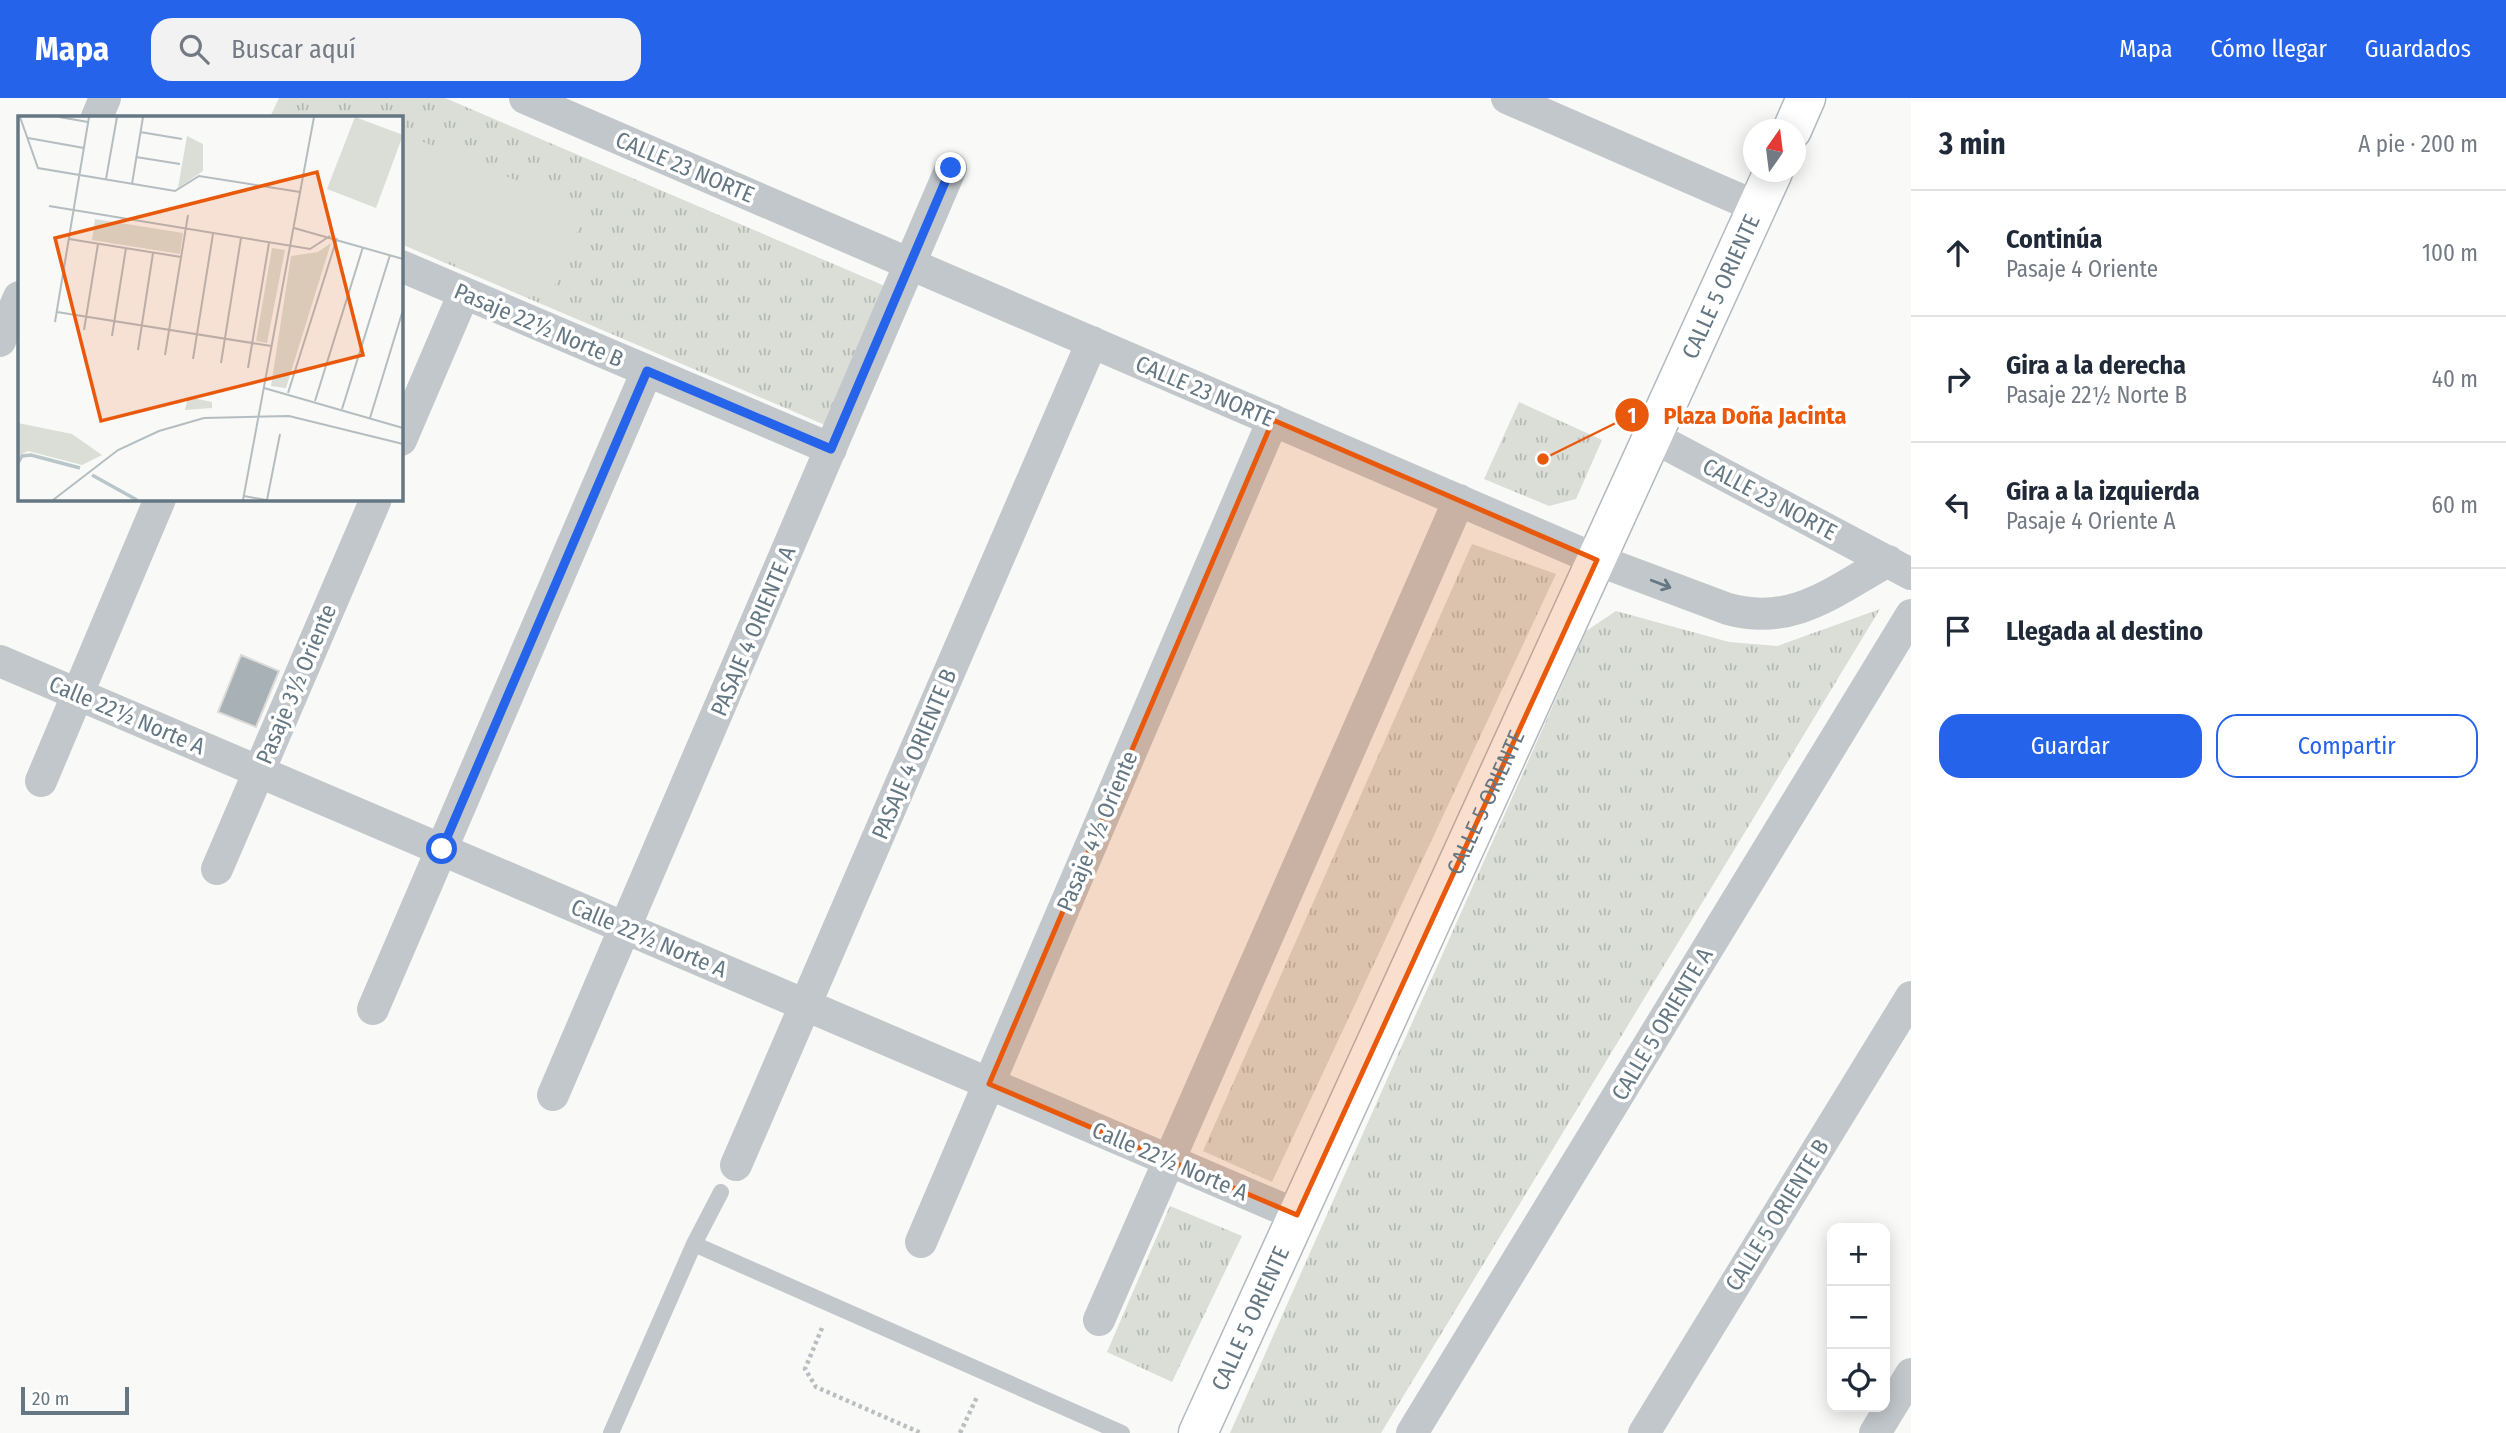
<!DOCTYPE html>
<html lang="es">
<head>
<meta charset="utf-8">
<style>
  :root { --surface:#fff; --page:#f2f2f3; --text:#1f2937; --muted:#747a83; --line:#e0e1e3; --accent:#2563eb }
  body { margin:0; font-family:"Fira Sans Condensed",sans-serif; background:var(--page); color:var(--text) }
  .controls { position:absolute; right:21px; bottom:21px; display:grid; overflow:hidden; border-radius:14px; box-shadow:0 4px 18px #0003 }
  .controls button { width:63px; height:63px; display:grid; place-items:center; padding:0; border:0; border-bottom:2px solid var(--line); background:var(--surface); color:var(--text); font:35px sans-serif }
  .compass { position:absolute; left:1743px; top:21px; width:63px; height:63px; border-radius:50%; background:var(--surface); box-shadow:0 4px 18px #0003; rotate:14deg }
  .scale { position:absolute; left:21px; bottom:18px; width:108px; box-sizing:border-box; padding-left:7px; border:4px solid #647782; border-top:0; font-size:19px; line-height:24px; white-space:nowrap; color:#647782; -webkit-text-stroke:5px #fff; paint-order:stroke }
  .stop { position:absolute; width:21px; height:21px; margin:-16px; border:5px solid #2563eb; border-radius:50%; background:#fff }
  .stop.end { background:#2563eb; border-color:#fff; box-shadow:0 2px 7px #0008 }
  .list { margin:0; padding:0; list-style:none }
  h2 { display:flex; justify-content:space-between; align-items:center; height:91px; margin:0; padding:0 28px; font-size:30px }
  h2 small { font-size:23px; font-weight:400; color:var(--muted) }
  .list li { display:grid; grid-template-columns:46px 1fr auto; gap:21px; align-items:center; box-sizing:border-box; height:126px; padding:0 28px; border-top:2px solid var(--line) }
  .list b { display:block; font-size:26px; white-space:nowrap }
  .list p { margin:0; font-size:23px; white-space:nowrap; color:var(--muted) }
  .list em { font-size:23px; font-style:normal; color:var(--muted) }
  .actions { display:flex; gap:14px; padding:21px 28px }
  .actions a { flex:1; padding:16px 0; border:2px solid var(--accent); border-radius:21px; text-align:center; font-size:24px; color:var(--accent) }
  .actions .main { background:var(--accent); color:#fff }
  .icon { flex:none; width:38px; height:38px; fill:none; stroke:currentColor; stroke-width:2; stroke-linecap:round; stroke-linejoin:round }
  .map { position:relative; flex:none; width:1911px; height:1335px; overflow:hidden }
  header { display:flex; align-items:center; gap:42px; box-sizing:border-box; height:98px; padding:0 35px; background:var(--accent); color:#fff }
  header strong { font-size:33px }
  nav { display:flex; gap:38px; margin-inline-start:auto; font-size:24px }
  .search { width:490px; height:63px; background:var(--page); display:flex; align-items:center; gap:18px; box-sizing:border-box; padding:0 24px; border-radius:21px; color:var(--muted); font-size:26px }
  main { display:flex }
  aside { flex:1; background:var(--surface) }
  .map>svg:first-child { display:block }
  .grass { fill:url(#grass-tufts) }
  .pitch { fill:#daded6 }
  .building { fill:#a7b1b6; stroke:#dbdbd9; stroke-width:2 }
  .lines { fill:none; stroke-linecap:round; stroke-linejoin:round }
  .secondary-casing { stroke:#b2b9be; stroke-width:41 }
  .path { stroke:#babec1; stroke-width:4.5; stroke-dasharray:3.5 3.5; stroke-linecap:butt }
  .lane { stroke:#c2c7cb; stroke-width:16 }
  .street { stroke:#c2c7cb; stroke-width:32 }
  .secondary { stroke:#fff; stroke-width:38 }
  .oneway { stroke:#647782 }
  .route { stroke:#2563eb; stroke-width:9 }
  .marked { fill:#e8590c; fill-opacity:0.2; stroke:#e8590c; stroke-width:5; stroke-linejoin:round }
  .labels { text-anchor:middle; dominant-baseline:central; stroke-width:7; stroke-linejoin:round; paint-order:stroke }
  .street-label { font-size:23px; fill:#647782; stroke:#fff }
  .inset-river { fill:none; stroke:#b8c6c9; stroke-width:3.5 }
  .inset-road { fill:none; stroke:#b4bdc1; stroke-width:2 }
  .view { fill:#e8590c; fill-opacity:0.15; stroke:#e8590c; stroke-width:3.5 }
  .inset-edge { fill:none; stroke:#647782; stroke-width:3.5 }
  .leader { fill:none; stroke:#e8590c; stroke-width:2.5 }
  .callout-dot { fill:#e8590c; stroke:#fff; stroke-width:2.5 }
  .mark-label { font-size:21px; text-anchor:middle; font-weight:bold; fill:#fff }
  .callout-label { font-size:24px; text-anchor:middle; font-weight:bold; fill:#e8590c; stroke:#fff; stroke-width:7; stroke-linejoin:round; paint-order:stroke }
</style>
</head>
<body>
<header>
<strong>Mapa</strong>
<div class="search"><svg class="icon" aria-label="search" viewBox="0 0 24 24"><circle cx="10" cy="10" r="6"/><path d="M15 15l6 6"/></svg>Buscar aquí</div>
<nav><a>Mapa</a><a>Cómo llegar</a><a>Guardados</a></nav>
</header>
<main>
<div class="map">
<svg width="1911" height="1335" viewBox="0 0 1911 1335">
  <defs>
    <pattern id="grass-tufts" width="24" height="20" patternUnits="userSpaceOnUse" patternTransform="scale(1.75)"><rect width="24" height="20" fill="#daded6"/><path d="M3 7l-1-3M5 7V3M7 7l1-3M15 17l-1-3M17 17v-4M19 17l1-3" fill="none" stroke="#b4b9b3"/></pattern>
  </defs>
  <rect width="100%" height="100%" fill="#f9f9f7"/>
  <path class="grass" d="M279 0H445L885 188 825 327 401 146V19H270Z
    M1519 304 1602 342 1576 401 1549 408 1484 381Z
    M1472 446 1556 476 1272 1084 1203 1053Z
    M1880 511 1381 1335H1230L1586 533 1616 513 1729 544 1777 548Z
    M1170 1108 1242 1138 1172 1284 1107 1254Z"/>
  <path class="pitch" d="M411 39 586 111 548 204 401 144V62Z"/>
  <path class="building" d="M241 557 279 573 256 629 218 614Z"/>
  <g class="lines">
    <defs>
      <g id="secondary">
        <path d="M1792 32 1806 0"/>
        <path id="s1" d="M1198 1335 1773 74"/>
      </g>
    </defs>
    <use href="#secondary" class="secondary-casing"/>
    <path class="path" d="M822 1230 805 1271 816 1289 921 1335
      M960 1335 977 1299"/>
    <path class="lane" d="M694 1146 1122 1335
      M611 1335 694 1146 721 1094"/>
    <path class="street" d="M525 0 1597 462 1728 511C1793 529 1834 493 1888 463
      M1507 0 1757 109
      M97 19 105 0
      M401 168 831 351
      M0 243 19 199
      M1653 339 1911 476
      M401 342 464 195
      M0 563 1297 1117
      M41 683 160 401
      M217 771 376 401
      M373 911 647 273
      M553 997 951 70
      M736 1067 1092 244
      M921 1144 1273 322
      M1099 1222 1459 402
      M1412 1335 1911 517
      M1644 1335 1911 899
      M1875 1335 1911 1276"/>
    <use href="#secondary" class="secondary"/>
  </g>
  <defs><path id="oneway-shaft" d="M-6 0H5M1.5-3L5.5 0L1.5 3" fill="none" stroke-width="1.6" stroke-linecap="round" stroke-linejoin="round" transform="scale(1.75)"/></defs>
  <use class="oneway" href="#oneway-shaft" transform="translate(1661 486) rotate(21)"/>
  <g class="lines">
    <path class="route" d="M442 751 647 273 831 351 951 70"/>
  </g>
  <path class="marked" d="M1273 322 1597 462 1297 1117 989 986Z"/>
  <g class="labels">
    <g class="street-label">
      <text transform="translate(685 69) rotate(23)">CALLE 23 NORTE</text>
      <text stroke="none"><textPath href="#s1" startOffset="1260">CALLE 5 ORIENTE</textPath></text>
      <text transform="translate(539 227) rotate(23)">Pasaje 22½ Norte B</text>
      <text transform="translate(1205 293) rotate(23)">CALLE 23 NORTE</text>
      <text transform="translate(1770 401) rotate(28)">CALLE 23 NORTE</text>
      <text transform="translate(753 533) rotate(-67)">PASAJE 4 ORIENTE A</text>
      <text transform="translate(296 586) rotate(-67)">Pasaje 3½ Oriente</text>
      <text transform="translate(127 617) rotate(23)">Calle 22½ Norte A</text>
      <text transform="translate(914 656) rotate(-67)">PASAJE 4 ORIENTE B</text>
      <text stroke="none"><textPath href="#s1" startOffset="693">CALLE 5 ORIENTE</textPath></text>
      <text transform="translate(1097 733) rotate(-67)">Pasaje 4½ Oriente</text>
      <text transform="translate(649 840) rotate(23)">Calle 22½ Norte A</text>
      <text transform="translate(1662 926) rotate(-59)">CALLE 5 ORIENTE A</text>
      <text transform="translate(1170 1063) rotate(23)">Calle 22½ Norte A</text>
      <text transform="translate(1777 1117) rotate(-58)">CALLE 5 ORIENTE B</text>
      <text stroke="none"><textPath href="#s1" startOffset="126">CALLE 5 ORIENTE</textPath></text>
    </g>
  </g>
  <g transform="translate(18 18)">
    <rect width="385" height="385" fill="#f9f9f7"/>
    <path d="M169 20 185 28V55L160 72ZM77 103 165 117 162 138 74 124ZM313 127 268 272 253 270 273 140 300 136ZM254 132 267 134 249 227 238 225ZM170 281 194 286V292L167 294ZM0 307 54 318 84 339 64 349 10 335 0 340Z" fill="#daded6"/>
    <path d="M337 1 385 19 358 92 309 73ZM95 113 122 117 120 131 93 127Z" fill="#daded6"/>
    <path class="inset-river" d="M0 347 4 340 13 339 62 352M74 359 119 384"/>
    <path class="inset-road" d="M2 1 20 52 157 75 181 60 282 76M41 1 70 6M122 16 164 23M10 22 66 32M118 41 162 48M88 63 99 1M114 68 125 1M31 90 292 133 312 120M276 112 385 143M51 123 163 141M39 196 253 230M37 206 71 1M66 214 80 128M94 220 108 132M120 234 135 137M147 239 170 99M175 243 195 118M203 247 223 122M230 252 251 127M246 272 385 312M270 277 319 122M297 285 345 131M324 293 372 139M352 302 385 194M226 380 248 384M35 384 100 334 141 315 186 302 271 300 385 328M225 384 296 1M249 384 262 318"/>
    <path class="view" d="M299 56 345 239 83 305 37 122Z"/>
    <rect width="385" height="385" class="inset-edge"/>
  </g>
  <path class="leader" d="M1543 361L1632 317"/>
  <g class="callout-dot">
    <circle cx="1543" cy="361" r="7"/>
    <circle cx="1632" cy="317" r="18"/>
  </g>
  <g class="mark-label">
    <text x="1632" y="325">1</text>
  </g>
  <g class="callout-label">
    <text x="1755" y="326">Plaza Doña Jacinta</text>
  </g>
</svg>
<div class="controls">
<button>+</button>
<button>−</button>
<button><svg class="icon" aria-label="locate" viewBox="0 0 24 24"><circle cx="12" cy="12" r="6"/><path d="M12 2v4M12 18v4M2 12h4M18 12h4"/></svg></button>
</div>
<svg class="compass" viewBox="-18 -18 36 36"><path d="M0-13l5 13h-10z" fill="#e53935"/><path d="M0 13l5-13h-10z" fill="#747a83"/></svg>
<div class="scale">20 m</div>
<div class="stop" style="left:442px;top:751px"></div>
<div class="stop end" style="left:951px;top:70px"></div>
</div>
<aside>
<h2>3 min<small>A pie · 200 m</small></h2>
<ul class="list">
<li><svg class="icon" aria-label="ahead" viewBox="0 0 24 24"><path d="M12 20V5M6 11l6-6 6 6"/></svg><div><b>Continúa</b><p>Pasaje 4 Oriente</p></div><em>100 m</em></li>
<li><svg class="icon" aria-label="right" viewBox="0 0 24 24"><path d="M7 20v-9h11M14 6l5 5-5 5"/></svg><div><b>Gira a la derecha</b><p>Pasaje 22½ Norte B</p></div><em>40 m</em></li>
<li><svg class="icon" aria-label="left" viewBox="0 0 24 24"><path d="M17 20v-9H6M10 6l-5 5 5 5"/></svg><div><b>Gira a la izquierda</b><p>Pasaje 4 Oriente A</p></div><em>60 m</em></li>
<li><svg class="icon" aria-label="arrive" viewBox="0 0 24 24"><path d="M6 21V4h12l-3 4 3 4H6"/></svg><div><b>Llegada al destino</b></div></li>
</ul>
<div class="actions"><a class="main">Guardar</a><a>Compartir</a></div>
</aside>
</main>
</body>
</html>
